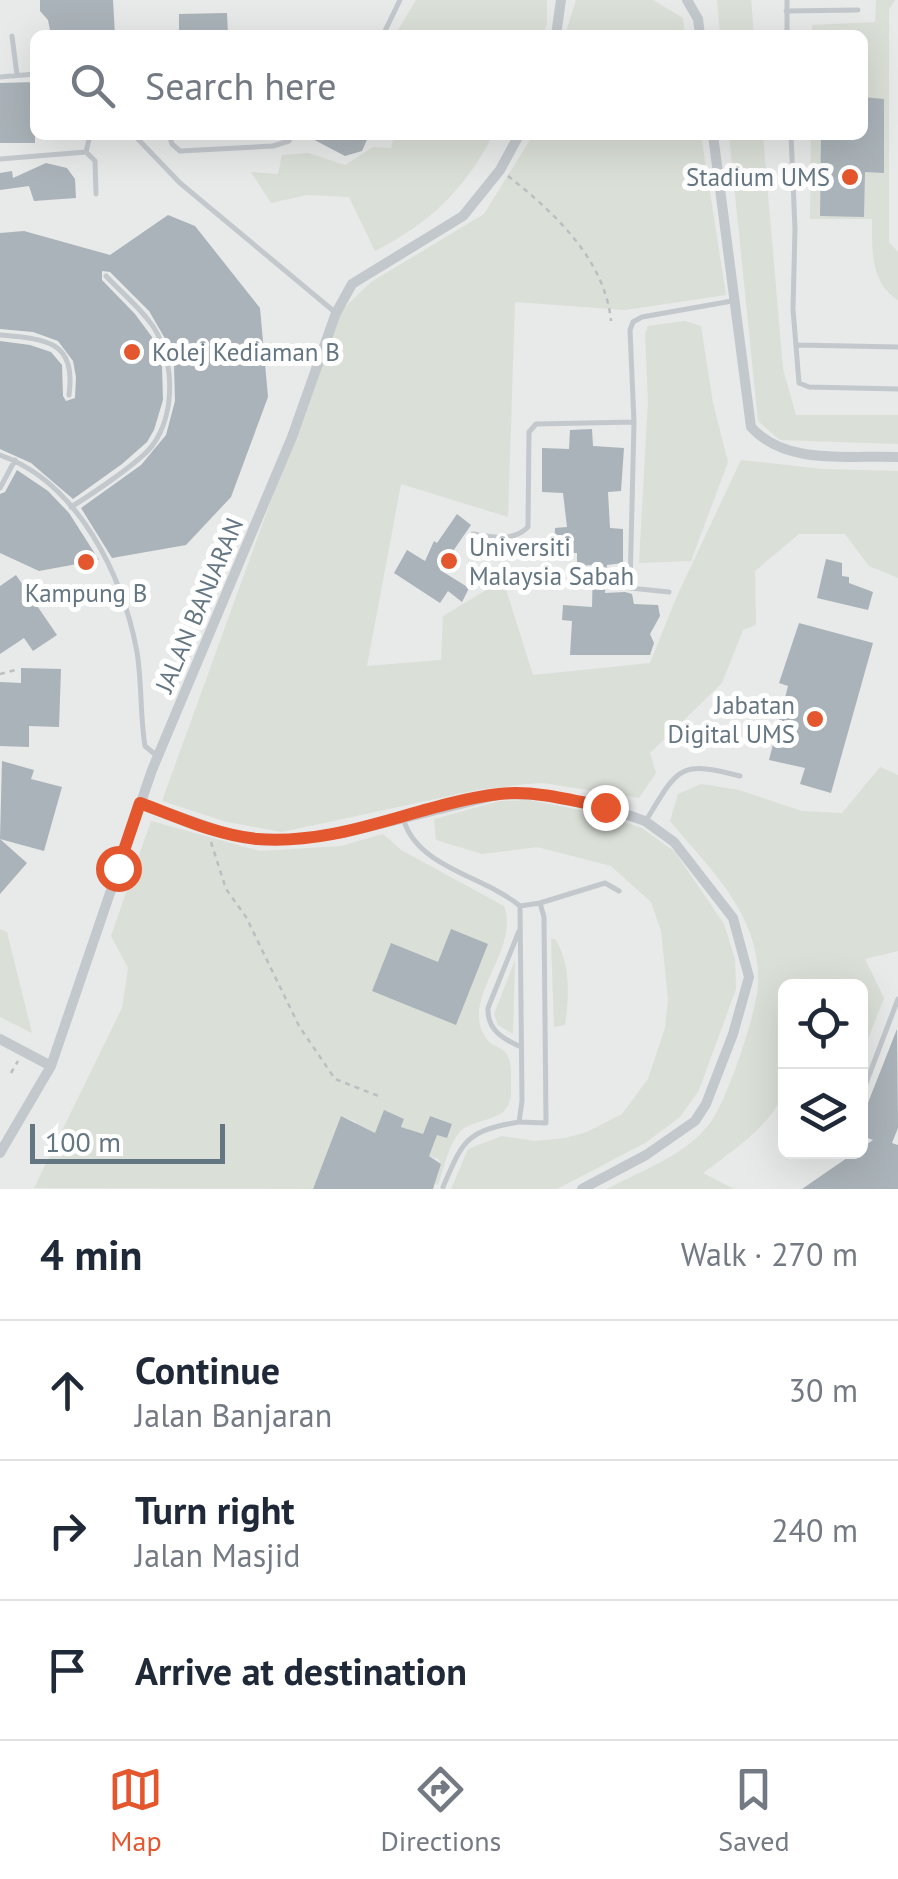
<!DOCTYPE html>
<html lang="en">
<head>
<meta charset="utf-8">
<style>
  :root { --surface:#fff; --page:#f2f2f3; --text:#1f2937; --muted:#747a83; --line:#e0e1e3; --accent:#e4572e }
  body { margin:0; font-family:"PT Sans",sans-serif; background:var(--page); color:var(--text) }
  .controls { position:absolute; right:30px; bottom:30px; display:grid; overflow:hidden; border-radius:15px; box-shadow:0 10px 40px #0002 }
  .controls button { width:90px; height:90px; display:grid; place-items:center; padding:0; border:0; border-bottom:2px solid var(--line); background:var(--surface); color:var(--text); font:50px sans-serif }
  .scale { position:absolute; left:30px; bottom:25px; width:195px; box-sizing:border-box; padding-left:10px; border:5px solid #657683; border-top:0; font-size:28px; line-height:35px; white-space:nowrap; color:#657683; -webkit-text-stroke:8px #fff; paint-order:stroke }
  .stop { position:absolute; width:30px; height:30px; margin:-22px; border:8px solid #e4572e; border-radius:50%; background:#fff }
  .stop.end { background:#e4572e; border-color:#fff; box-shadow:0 2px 10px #0008 }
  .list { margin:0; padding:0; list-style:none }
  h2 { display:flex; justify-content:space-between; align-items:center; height:130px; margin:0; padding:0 40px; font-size:42px }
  h2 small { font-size:32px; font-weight:400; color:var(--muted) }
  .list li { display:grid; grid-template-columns:65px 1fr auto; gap:30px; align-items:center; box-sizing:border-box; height:140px; padding:0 40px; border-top:2px solid var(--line) }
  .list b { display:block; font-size:38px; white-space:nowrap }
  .list p { margin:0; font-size:32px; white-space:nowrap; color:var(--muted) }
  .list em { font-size:32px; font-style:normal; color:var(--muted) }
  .icon { flex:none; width:55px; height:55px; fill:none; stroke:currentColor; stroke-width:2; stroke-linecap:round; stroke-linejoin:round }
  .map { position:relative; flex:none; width:898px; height:1189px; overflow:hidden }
  .search { position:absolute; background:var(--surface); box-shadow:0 10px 40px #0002; left:30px; right:30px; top:30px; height:110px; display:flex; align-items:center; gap:25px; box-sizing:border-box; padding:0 35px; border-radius:15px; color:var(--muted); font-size:38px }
  .sheet { height:550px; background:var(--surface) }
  nav { display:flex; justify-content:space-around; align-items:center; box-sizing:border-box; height:140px; border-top:2px solid var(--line); background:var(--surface); font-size:28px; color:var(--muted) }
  nav a { display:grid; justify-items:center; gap:5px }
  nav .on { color:var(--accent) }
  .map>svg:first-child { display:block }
  .built { fill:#e8e9e9; fill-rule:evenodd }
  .green { fill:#dadfd7 }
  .building { fill:#aab3b9 }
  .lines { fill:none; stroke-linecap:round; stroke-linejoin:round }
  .path { stroke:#bbbfc2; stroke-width:2.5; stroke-dasharray:5 5; stroke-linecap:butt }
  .lane { stroke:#c3c8cc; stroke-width:5 }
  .street { stroke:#c3c8cc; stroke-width:10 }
  .route { stroke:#e4572e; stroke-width:12 }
  .poi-dot { fill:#e4572e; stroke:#fff; stroke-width:4 }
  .labels { text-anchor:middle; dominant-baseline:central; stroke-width:10; stroke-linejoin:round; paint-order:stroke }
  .poi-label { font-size:25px; fill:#657683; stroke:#fff; text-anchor:end }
  .street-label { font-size:25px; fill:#657683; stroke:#fff }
</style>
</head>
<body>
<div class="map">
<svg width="898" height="1189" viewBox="0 0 898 1189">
  <rect width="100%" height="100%" fill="#fafaf8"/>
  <path class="built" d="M0 0H898V1189H0ZM35 35H863V135H35ZM786 986H860V1152H786Z"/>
  <path class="green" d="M416 0H547V24L542 35H395Z
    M576 0H653L683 18 685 35H565Z
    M717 0H751L754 35H720Z
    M876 0H895L889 9V242L898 252V300C870 283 872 248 872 219H810L811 135H863V35H812V25L875 22Z
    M394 135H493C464 190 430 223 375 251L349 197 307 195 271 203 251 172 278 174 282 155 309 153 345 165 373 147 391 148Z
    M533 135H701L726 295 625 310 515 302 508 517 401 484 367 666 441 660 443 616 503 580 533 675 650 663 677 596 741 460 823 469 898 471V578L869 566 845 534H799L755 571 756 625 743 630 722 683 650 753 656 773 639 798 543 783 526 784 477 790 282 832 227 822 162 801 339 313 371 282 484 214Z
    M729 135H763L783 369 796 415H898V444L780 440 758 421Z
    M685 321 701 326 713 403 728 462 691 561 639 563 648 401 645 334 648 326Z
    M880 767 898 775V951L865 959 884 998 861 1057 860 986H786C786 1017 789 1051 786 1081 781 1121 731 1151 703 1173L734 1189H607C640 1171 687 1155 710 1123 727 1101 756 1014 758 986 759 968 756 950 750 933 735 891 698 855 670 821L678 794 701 784 739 790 802 811 842 813Z
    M529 800 595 813 642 828 675 852 724 924 735 959 736 989 699 1090 680 1117 645 1143 557 1189H451L468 1149 502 1136 535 1141 565 1138 587 1132 622 1114 648 1079 665 1028 668 999 661 931 651 902 611 866 537 847 482 854 436 840 434 819 500 801Z
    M151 821 260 851 341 846 383 834 401 850 504 906C519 945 471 989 480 1025 489 1059 513 1034 511 1080 511 1088 512 1097 509 1103 503 1121 476 1119 463 1129 449 1140 444 1169 438 1185L435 1184 441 1164 438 1159 429 1156 428 1132 447 1138 452 1124 430 1116 417 1148 408 1129 401 1127 404 1119 384 1111 375 1133 354 1129 356 1122 341 1116 313 1189 34 1188 122 1008 128 968 111 936Z
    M0 929 7 932 32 1033 0 1017Z
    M551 939H555C571 964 569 997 565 1025L554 1027Z
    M515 960 513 1034 498 1025 494 1014Z"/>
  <path class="building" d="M40 0H113L115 35H51L48 20 40 11Z
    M227 13 228 35H179V14Z
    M35 82V143H0V83Z
    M863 97 884 99V173L865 172 864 217 820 216 821 135H863Z
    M305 135H369L362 151 345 156Z
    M46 163 67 168 75 179 76 198 34 201 29 186 0 190V173L12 171 13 178Z
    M168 215 195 226 260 308 268 397 231 497 186 545 112 558 81 508 141 465 166 435 175 401 174 365 170 347 149 311 110 272 102 271V280L135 314 152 337 162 367 163 400 154 430 147 442 122 464 73 499 31 463 0 449V341L30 345 51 352 62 365 63 396 66 401 75 398 76 377 73 361 58 341 33 332 0 329V233L24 231 110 255Z
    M592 429 593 446 624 448 621 491 608 492 610 528 623 529V563L607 565 605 593 625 592 632 594 634 604 658 605 660 616 650 634 654 643 650 655H570L572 621 562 620 563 605 592 607 593 565 577 566V553L554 552 555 528 567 527 563 493 542 492V448L569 449 570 430Z
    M17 470 48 491 69 513 99 560 39 571 0 553V494L5 492Z
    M457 514 471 525 440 570 469 588 462 602 448 591 440 603 394 573 407 550 425 561 434 541 437 543Z
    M826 559 842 563V576L849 577V583L873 592 868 610 817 598Z
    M16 575 57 635 33 651 24 638 0 654V586Z
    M799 623 873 643 831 793 800 784 805 768 769 760 788 686 779 683Z
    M21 668 61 669 59 727 29 726V747L0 746V682L21 683Z
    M2 761 34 770 31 779 62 787 44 851 0 839Z
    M0 839 27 863 0 894Z
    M451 929 488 944 456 1025 372 991 391 943 438 962Z
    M897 1029 898 1128 892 1143 898 1145V1189H802L873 1140 860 1135V1123Z
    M384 1110 404 1119 401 1127 423 1134 430 1116 452 1124 447 1138 437 1135 429 1156 441 1164 433 1189H313L341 1116 375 1133Z"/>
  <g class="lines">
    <path class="path" d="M508 176C555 213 605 260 611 321
      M0 674 19 669
      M211 842 226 889 246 917 299 1026 335 1079 381 1097
      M11 1073 18 1061"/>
    <path class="lane" d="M787 0V35
      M786 11 858 10
      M383 35 400 0
      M12 36 17 75
      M0 77 35 74
      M122 135H128
      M134 135 180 183 336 313
      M169 135 172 144 180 151 273 146 289 141 292 135
      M791 135 795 229 793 309 799 383 809 387 898 389
      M86 152 95 161 96 194
      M0 159 86 152 90 135
      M0 335C47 339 76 341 69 395
      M796 345 898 347
      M0 455C78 482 123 576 137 652 142 683 140 715 145 746L157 756
      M0 488 15 460
      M71 507C89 496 140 462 152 446 177 413 175 353 149 321 137 305 120 291 106 276
      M473 534C493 537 513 542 528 527L529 432 536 424 634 422
      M669 592 630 588 634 422 630 330 633 322 642 317 732 301
      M647 819C678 768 679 760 740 776
      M404 821C419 868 484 876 520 906L522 1101 519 1122C465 1131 463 1141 443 1187
      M520 906 540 903 605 883 619 891
      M519 931 488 1008C487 1030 503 1039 521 1047
      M860 1099 898 999
      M520 1122 546 1123 544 917 540 903"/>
    <path class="street" d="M687 0 698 19 700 35
      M556 35 561 0
      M713 135 751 427C786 466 849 455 898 457
      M140 803 229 834 259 839H295L344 833 501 794 540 795 605 807 645 821 674 842 733 918 749 977 733 1034 706 1104 695 1121 646 1155 582 1189
      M0 1039 51 1066
      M0 1153 51 1066 152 770 292 437 336 313 352 284 463 216 500 170 519 135"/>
  </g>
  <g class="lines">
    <path class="route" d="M118 868 140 803C178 817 216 835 257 839 342 846 417 804 499 794 534 790 571 800 605 807"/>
  </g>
  <g class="poi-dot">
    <circle cx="850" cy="177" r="10"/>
    <circle cx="132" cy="352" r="10"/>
    <circle cx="449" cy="561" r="10"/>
    <circle cx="86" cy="562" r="10"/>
    <circle cx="815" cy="719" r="10"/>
  </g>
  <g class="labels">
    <g class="poi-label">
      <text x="830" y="177">Stadium UMS</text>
      <text x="152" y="352" text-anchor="start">Kolej Kediaman B</text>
      <text x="469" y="547" text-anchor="start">Universiti<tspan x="469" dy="29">Malaysia Sabah</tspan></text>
      <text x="86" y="593" text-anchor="middle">Kampung B</text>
      <text x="795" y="705">Jabatan<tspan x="795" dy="29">Digital UMS</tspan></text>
    </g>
    <g class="street-label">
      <text transform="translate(199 605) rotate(-67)">JALAN BANJARAN</text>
    </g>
  </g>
</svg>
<div class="controls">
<button><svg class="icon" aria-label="locate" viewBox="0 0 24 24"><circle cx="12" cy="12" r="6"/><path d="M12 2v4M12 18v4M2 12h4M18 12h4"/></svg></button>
<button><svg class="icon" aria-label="layers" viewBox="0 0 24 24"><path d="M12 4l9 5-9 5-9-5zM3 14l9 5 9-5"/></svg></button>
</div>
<div class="scale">100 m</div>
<div class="stop" style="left:118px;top:868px"></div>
<div class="stop end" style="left:605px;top:807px"></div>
<div class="search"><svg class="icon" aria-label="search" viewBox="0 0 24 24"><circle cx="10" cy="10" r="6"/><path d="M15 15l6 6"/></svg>Search here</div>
</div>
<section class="sheet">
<h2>4 min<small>Walk · 270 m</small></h2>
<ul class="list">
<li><svg class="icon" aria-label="ahead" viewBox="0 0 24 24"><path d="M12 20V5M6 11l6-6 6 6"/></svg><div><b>Continue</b><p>Jalan Banjaran</p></div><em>30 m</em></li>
<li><svg class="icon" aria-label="right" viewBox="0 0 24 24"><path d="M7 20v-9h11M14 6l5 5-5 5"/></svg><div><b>Turn right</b><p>Jalan Masjid</p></div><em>240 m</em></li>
<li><svg class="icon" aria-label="arrive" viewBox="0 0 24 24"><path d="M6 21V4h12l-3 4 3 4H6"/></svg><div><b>Arrive at destination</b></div></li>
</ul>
</section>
<nav>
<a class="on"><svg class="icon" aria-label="map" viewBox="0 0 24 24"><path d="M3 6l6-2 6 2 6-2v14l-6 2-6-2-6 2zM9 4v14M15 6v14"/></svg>Map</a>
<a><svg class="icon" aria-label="directions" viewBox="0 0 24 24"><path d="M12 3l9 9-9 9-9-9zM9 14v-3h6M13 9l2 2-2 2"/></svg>Directions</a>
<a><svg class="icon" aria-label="saved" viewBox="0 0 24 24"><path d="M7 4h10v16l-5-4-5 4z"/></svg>Saved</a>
</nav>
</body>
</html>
